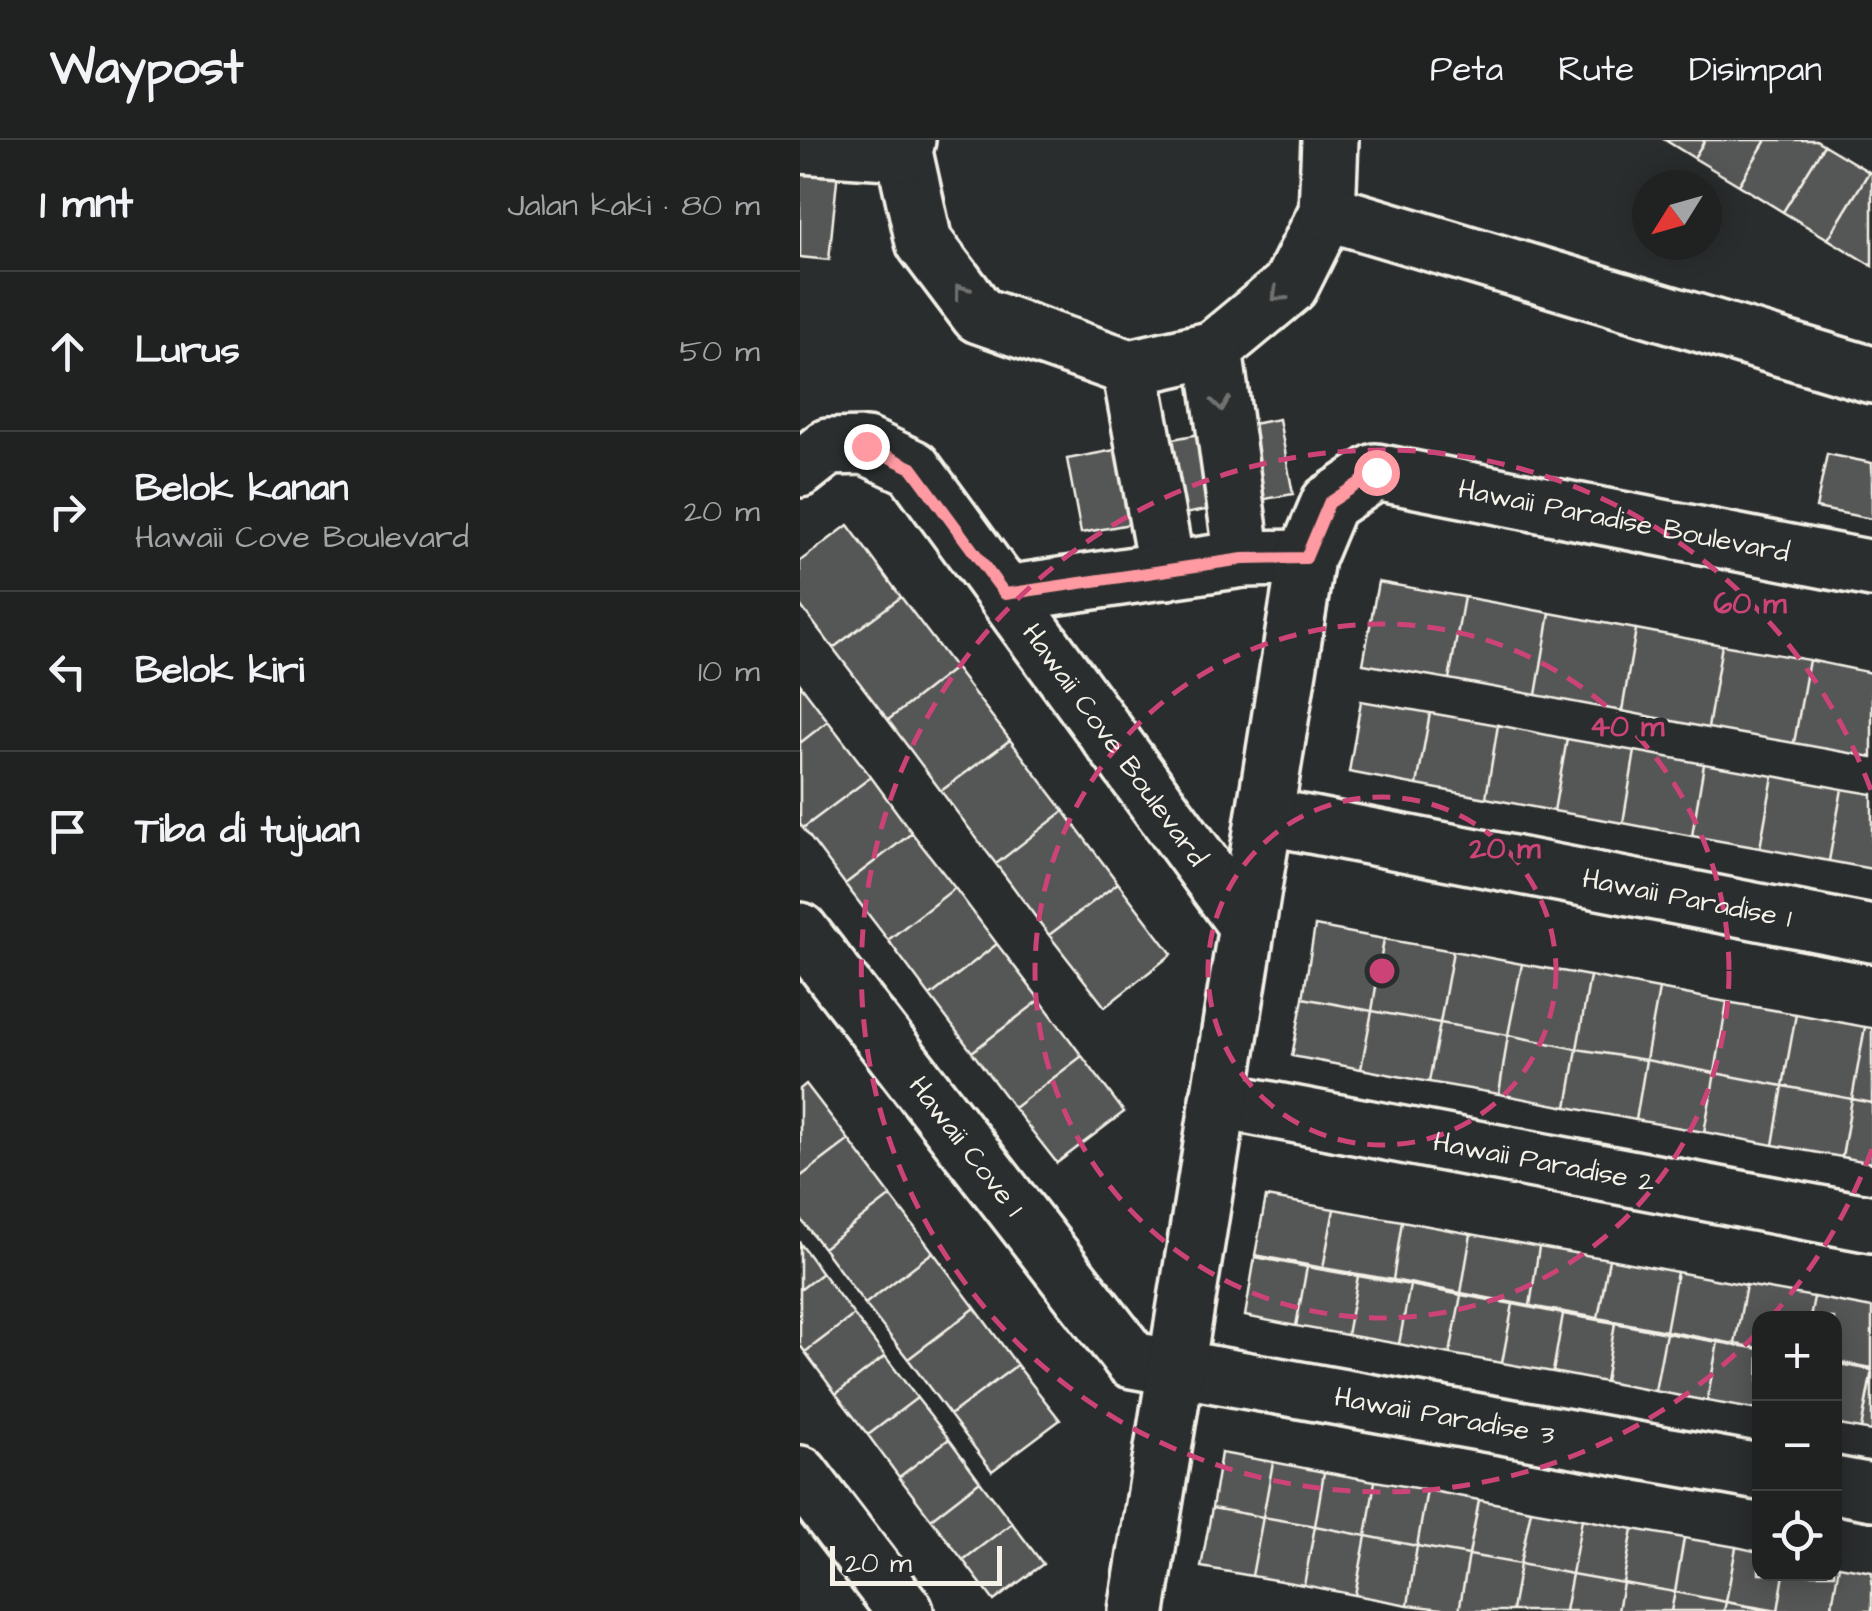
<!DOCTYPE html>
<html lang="id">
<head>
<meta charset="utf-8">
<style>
  :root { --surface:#202222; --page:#2d2f2f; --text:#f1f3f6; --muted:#a2a4a5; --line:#3d3f40 }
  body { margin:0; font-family:"Architects Daughter",sans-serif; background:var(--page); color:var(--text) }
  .controls { position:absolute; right:30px; bottom:30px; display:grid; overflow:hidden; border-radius:20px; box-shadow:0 5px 25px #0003 }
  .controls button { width:90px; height:90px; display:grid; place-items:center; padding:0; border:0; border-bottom:2px solid var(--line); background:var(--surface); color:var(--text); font:50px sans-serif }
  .compass { position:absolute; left:832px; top:30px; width:90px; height:90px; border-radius:50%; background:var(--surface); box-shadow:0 5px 25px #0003; rotate:233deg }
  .scale { position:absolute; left:30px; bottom:25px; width:172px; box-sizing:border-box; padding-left:10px; border:5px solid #f4f1e8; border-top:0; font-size:28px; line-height:35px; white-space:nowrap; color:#f4f1e8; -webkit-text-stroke:8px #2a2d2e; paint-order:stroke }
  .stop { position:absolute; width:30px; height:30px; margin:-22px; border:8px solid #ff9aa2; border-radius:50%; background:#fff }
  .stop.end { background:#ff9aa2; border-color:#fff; box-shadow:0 2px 10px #0008 }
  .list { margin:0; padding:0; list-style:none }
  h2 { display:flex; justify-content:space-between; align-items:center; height:130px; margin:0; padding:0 40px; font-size:42px }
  h2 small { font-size:32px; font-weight:400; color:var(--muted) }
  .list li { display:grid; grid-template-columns:65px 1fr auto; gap:30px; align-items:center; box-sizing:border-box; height:160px; padding:0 40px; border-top:2px solid var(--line) }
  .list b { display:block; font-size:38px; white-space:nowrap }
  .list p { margin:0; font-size:32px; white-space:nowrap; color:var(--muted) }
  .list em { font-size:32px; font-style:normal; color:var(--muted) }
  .icon { flex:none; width:55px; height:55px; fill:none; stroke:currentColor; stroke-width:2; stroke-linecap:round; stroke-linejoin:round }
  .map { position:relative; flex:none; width:1072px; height:1471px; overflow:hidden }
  header { display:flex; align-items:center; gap:60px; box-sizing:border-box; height:140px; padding:0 50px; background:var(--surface); border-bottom:2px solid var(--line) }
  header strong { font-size:48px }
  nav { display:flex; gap:55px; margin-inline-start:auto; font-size:35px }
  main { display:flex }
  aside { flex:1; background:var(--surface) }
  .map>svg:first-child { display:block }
  .building { fill:#555756; stroke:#f4f1e8; stroke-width:2.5 }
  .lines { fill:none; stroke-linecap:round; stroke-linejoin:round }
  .minor-casing { stroke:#f4f1e8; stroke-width:62 }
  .minor { stroke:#2a2d2e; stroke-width:55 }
  .oneway { stroke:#71726f }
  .route { stroke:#ff9aa2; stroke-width:12 }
  .ring { fill:none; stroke:#cc4377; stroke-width:5; stroke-dasharray:18 12 }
  .labels { text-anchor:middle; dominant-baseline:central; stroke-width:9; stroke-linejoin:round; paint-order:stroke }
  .street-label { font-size:28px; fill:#f4f1e8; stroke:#2a2d2e }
  .centre { fill:#cc4377; stroke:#2a2d2e; stroke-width:5 }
  .ring-label { font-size:30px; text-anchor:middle; font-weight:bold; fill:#cc4377; stroke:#2a2d2e; stroke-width:9; stroke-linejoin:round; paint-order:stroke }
</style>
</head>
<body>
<header>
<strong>Waypost</strong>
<nav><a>Peta</a><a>Rute</a><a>Disimpan</a></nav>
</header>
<main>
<aside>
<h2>1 mnt<small>Jalan kaki · 80 m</small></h2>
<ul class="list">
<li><svg class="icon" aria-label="ahead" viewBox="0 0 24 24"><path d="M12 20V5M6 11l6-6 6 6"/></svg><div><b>Lurus</b></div><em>50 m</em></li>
<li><svg class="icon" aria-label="right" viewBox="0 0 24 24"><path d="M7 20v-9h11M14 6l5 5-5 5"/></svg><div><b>Belok kanan</b><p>Hawaii Cove Boulevard</p></div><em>20 m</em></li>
<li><svg class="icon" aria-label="left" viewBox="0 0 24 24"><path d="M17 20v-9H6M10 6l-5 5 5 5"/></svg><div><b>Belok kiri</b></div><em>10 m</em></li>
<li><svg class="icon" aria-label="arrive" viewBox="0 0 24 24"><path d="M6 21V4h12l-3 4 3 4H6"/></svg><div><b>Tiba di tujuan</b></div></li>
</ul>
</aside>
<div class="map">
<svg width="1072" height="1471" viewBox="0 0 1072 1471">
  <rect width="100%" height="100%" fill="#2a2d2e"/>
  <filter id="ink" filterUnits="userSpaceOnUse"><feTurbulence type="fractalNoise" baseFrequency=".01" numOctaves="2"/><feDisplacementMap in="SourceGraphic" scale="20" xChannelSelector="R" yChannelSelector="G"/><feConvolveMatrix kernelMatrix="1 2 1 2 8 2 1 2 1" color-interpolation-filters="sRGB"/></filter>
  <g filter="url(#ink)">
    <path class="building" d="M0 0H41L29 120 0 117Z
      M865 0H905L894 18Z
      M905 0H966L939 45 894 18Z
      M966 0H1016L1024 5 983 72 939 45Z
      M1024 5 1069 32 1028 99 983 72Z
      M1069 32 1072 34V126L1028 99Z
      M479 279 493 354 281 393 267 319Z
      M1027 314 1072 323V379L1016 368Z
      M48 385 101 457 33 508 0 465V421Z
      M578 442 664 457 649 539 563 524Z
      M101 457 155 528 88 580 33 508Z
      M664 457 750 473 736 555 649 539Z
      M750 473 836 489 822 571 736 555Z
      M836 489 922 505 908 588 822 571Z
      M922 505 1009 520 994 603 908 588Z
      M1009 520 1072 533V617L994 603Z
      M155 528 210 600 141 651 88 580Z
      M0 544 28 581 0 603Z
      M561 561 630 573 617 645 549 632Z
      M630 573 698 585 686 658 617 645Z
      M28 581 71 637 3 688 0 684V603Z
      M698 585 767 599 754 671 686 658Z
      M767 599 835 611 823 683 754 671Z
      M210 600 264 671 196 724 141 651Z
      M835 611 904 624 892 696 823 683Z
      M904 624 973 636 960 708 892 696Z
      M973 636 1042 649 1029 721 960 708Z
      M71 637 112 693 45 744 3 688Z
      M1042 649 1072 654V729L1029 721Z
      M264 671 318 743 249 795 196 724Z
      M112 693 155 748 88 800 45 744Z
      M318 743 372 814 305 867 249 795Z
      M155 748 197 804 130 856 88 800Z
      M515 786 584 799 572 871 503 858Z
      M584 799 653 811 640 883 572 871Z
      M197 804 240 860 172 912 130 856Z
      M653 811 722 824 708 895 640 883Z
      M722 824 790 836 777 909 708 895Z
      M790 836 859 849 846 920 777 909Z
      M859 849 927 862 915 933 846 920Z
      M503 858 572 871 561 929 492 916Z
      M240 860 282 916 214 968 172 912Z
      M927 862 996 874 983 946 915 933Z
      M572 871 640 883 629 942 561 929Z
      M996 874 1065 887 1052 959 983 946Z
      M640 883 708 895 699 954 629 942Z
      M1065 887 1072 888V963L1052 959Z
      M708 895 777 909 767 967 699 954Z
      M777 909 846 920 836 980 767 967Z
      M282 916 324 972 257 1023 214 968Z
      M846 920 915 933 904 992 836 980Z
      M915 933 983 946 973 1005 904 992Z
      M6 944 49 1000 0 1037V949Z
      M983 946 1052 959 1042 1017 973 1005Z
      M1052 959 1072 963V1023L1042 1017Z
      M49 1000 91 1056 23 1108 0 1078V1037Z
      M91 1056 133 1112 65 1164 23 1108Z
      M466 1057 534 1069 523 1128 455 1115Z
      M534 1069 602 1081 593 1140 523 1128Z
      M602 1081 671 1094 661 1153 593 1140Z
      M671 1094 739 1107 730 1166 661 1153Z
      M0 1103 22 1133 0 1150Z
      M739 1107 809 1119 798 1178 730 1166Z
      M133 1112 175 1168 108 1219 65 1164Z
      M455 1117 507 1127 496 1186 445 1176Z
      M809 1119 877 1132 866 1191 798 1178Z
      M507 1127 558 1136 547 1195 496 1186Z
      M877 1132 946 1145 935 1204 866 1191Z
      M22 1133 54 1175 5 1212 0 1205V1150Z
      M558 1136 610 1145 599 1204 547 1195Z
      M610 1145 661 1155 650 1214 599 1204Z
      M946 1145 1014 1157 1010 1178H959V1208L935 1204Z
      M661 1155 713 1164 702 1223 650 1214Z
      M1014 1157 1072 1168V1228L1034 1221V1178H1010Z
      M713 1164 763 1174 753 1232 702 1223Z
      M175 1168 217 1225 150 1275 108 1219Z
      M763 1174 815 1183 805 1242 753 1232Z
      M54 1175 85 1216 36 1254 5 1212Z
      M815 1183 866 1193 855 1251 805 1242Z
      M866 1193 918 1202 907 1261 855 1251Z
      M918 1202 959 1209 958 1270 907 1261Z
      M85 1216 117 1258 68 1295 36 1254Z
      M1034 1223 1072 1230 1061 1289 1034 1284Z
      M217 1225 260 1280 192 1331 150 1275Z
      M1072 1232V1291L1061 1289Z
      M117 1258 149 1299 99 1337 68 1295Z
      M149 1299 180 1341 131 1379 99 1337Z
      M421 1313 473 1322 463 1377 412 1368Z
      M473 1322 524 1332 515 1386 463 1377Z
      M524 1332 575 1341 566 1396 515 1386Z
      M180 1341 212 1383 163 1420 131 1379Z
      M575 1341 627 1350 617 1406 566 1396Z
      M627 1350 679 1360 669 1415 617 1406Z
      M679 1360 731 1370 720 1424 669 1415Z
      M412 1368 463 1377 452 1436 401 1427Z
      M731 1370 782 1379 772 1434 720 1424Z
      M463 1377 515 1386 504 1445 452 1436Z
      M782 1379 833 1389 823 1443 772 1434Z
      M212 1383 243 1424 194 1461 163 1420Z
      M515 1386 566 1396 555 1455 504 1445Z
      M833 1389 884 1398 875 1452 823 1443Z
      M566 1396 617 1406 608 1465 555 1455Z
      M884 1398 936 1407 926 1462 875 1452Z
      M617 1406 669 1415 659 1471 608 1465Z
      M936 1407 959 1412V1434H984L978 1471 926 1462Z
      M669 1415 720 1424 712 1471H659Z
      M720 1424 772 1434 765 1471H712Z
      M1034 1425 1039 1426 1031 1471H978L984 1434H1034Z
      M1039 1426 1072 1432V1471H1031Z
      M772 1434 823 1443 818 1471H765Z
      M823 1443 875 1452 871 1471H818Z
      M875 1452 926 1462 924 1471H871Z
      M926 1462 971 1471H924Z"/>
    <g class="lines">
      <defs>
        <g id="minor">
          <path d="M107 0 104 12 124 102 179 175 330 228 414 209 490 146 527 72 530 0"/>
          <path d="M0 5 104 12"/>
          <path d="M527 72 1072 235"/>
          <path d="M414 209 443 419"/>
          <path d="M330 228 367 431"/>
          <path id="s1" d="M0 329 28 307 66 306 113 328 447 786"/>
          <path d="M205 454 443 419 506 418"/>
          <path id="s2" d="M465 676 1072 794"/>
          <path id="s3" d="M0 791 332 1220 959 1332"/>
          <path id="s4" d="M418 960 1072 1084"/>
          <path d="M0 1334 105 1471"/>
          <path d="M1034 1345 1072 1352"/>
          <path id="s5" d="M337 1471 506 418 529 363 576 332 1072 429"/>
        </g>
      </defs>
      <use href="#minor" class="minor-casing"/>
      <use href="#minor" class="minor"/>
    </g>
    <defs><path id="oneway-chevron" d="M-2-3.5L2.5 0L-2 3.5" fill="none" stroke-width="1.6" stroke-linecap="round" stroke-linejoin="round" transform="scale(2.5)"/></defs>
    <g class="oneway">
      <use href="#oneway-chevron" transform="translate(161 151) rotate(-127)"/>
      <use href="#oneway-chevron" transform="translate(478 155) rotate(137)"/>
      <use href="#oneway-chevron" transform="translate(421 264) rotate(82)"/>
    </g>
  </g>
  <g class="lines" filter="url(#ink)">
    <path class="route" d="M66 306 112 328 205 454 443 419 506 418 529 363 576 332"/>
  </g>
  <g class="ring">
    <circle cx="582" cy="831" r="174"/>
    <circle cx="582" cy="831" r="347"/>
    <path d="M1072 1009A521 521 0 0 1 972 1176M957 1193A521 521 0 1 1 1072 653"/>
  </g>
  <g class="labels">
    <g class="street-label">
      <text stroke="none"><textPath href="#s5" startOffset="1435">Hawaii Paradise Boulevard</textPath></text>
      <text stroke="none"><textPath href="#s1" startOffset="468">Hawaii Cove Boulevard</textPath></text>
      <text stroke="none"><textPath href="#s2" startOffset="430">Hawaii Paradise 1</textPath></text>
      <text stroke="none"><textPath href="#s3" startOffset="272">Hawaii Cove 1</textPath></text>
      <text stroke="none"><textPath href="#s4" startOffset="332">Hawaii Paradise 2</textPath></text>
      <text stroke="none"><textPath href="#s3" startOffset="860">Hawaii Paradise 3</textPath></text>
    </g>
  </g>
  <circle cx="582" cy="831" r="15" class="centre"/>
  <g class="ring-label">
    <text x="950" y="473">60 m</text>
    <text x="827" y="596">40 m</text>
    <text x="705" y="718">20 m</text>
  </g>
</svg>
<div class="controls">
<button>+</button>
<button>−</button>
<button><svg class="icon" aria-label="locate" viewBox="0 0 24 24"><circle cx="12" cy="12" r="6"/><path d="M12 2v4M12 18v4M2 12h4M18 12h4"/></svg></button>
</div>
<svg class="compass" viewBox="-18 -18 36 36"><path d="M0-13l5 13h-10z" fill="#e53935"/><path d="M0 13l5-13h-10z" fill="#a2a4a5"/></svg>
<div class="scale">20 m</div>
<div class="stop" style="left:576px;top:332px"></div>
<div class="stop end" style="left:66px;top:306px"></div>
</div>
</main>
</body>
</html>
